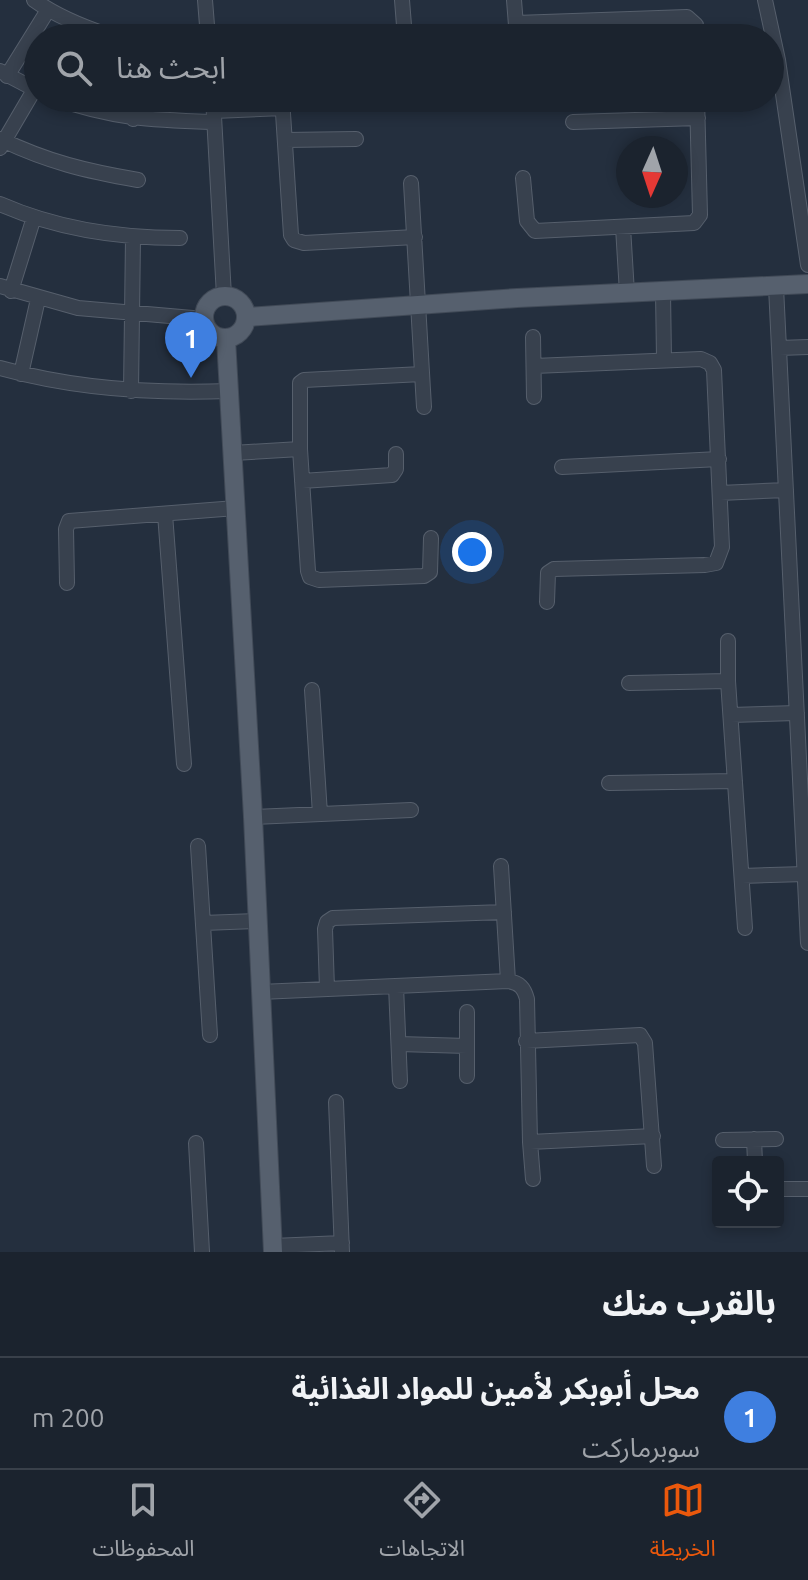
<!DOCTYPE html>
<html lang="ar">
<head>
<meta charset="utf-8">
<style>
  :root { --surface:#1b232e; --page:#282f3a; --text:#f1f3f6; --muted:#a0a4aa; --line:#39404a; --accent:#ea580c }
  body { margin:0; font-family:Ubuntu,"Noto Sans Arabic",sans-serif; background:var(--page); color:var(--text); direction:rtl }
  .controls { position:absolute; right:24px; bottom:24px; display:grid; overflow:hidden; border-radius:8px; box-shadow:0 4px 12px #0003 }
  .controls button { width:72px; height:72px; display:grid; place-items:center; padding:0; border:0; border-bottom:2px solid var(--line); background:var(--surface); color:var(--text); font:40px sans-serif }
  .compass { position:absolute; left:616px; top:136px; width:72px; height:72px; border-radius:50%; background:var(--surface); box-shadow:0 4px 12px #0003; rotate:183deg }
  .you { position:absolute; left:472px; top:552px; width:28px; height:28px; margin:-20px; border:6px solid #fff; border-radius:50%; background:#1a73e8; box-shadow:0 0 0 12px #1a73e833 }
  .badge { display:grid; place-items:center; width:52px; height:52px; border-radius:50%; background:var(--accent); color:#fff; font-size:26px; font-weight:700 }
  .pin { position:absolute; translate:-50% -66px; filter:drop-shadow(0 2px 4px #0008) }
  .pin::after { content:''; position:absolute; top:42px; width:28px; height:24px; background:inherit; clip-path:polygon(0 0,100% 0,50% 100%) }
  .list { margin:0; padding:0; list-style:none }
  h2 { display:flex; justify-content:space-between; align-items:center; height:104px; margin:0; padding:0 32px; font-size:34px }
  h2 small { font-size:26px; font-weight:400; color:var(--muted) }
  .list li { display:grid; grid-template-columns:52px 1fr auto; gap:24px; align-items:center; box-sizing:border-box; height:112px; padding:0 32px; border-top:2px solid var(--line) }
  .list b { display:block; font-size:30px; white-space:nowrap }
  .list p { margin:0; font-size:26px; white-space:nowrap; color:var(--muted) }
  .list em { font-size:26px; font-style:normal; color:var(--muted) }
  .icon { flex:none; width:44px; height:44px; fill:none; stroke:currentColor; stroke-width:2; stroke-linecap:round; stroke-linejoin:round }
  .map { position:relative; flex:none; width:808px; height:1252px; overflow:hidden; direction:ltr }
  .search { position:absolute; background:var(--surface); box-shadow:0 4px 12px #0003; left:24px; right:24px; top:24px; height:88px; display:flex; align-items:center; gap:20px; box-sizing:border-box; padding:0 28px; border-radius:44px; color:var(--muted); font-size:30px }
  .sheet { height:216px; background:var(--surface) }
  nav { display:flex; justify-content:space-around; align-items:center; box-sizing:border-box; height:112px; border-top:2px solid var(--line); background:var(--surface); font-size:22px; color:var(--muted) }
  nav a { display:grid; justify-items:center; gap:4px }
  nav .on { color:var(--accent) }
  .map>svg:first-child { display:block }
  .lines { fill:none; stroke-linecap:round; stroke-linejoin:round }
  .minor-casing { stroke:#565f6c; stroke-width:16 }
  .major-casing { stroke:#414a57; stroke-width:20 }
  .minor { stroke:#38414e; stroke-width:14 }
  .major { stroke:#56606e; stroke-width:18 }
</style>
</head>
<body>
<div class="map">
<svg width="808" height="1252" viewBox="0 0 808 1252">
  <rect width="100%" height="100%" fill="#242f3e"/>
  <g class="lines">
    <defs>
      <path id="minor" d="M34 0C59 18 88 29 117 38
        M205 0 208 38
        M402 0 405 38
        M514 0 517 38
        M765 0 778 60 808 265
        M516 23 687 17 696 25V38
        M287 38 404 33
        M0 71 38 91
        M7 76 48 10
        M55 98C113 119 154 120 214 122
        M213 98 224 296
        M282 98 291 235 294 240 304 243 415 237
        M214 111 283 108
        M133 119 135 98
        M573 122 698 118
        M0 139C48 162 86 171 138 180
        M285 140 356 139
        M0 148 34 90
        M523 178 527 221 535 231 694 223 700 215 697 98
        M411 183 424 407
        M0 204C57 229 118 238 180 238
        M623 227 627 293
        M0 286 78 308 204 319
        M776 287 808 943
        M11 291 34 217
        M663 292 664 359
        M533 337 534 397
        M779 348 808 347
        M534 366 701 359 710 363 714 370 722 547 716 563 705 565 554 569 548 573 547 602
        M0 368C75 389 151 394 229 391
        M21 374 38 299
        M422 374 304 380 300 383V449L308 571 310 577 319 580 424 576 430 572 431 538
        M131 391 133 238
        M233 453 300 449
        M562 467 719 459
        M302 481 392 475 396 469V454
        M720 493 786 490
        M165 514 184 764
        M67 583 66 529 69 521 236 508
        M728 641V681L745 928
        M629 683 728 681
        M312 690 320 814
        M731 715 797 713
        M609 783 735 781
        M253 817 411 810
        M198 846 210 1035
        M501 866 508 981
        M742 876 805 874
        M203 923 258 921
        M396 986 400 1081
        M327 989 325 929 327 922 333 918 504 912
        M260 992 508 981C520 983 524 988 527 999L530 1142 533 1179
        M467 1012V1076
        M526 1041 640 1035 645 1043 654 1166
        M399 1044 467 1046
        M336 1102 342 1252
        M754 1139 755 1162
        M723 1140 776 1139
        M530 1142 653 1136
        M196 1143 202 1252
        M778 1189H808
        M273 1246 342 1243"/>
      <path id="major" d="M204 317a21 21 0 1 1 42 0a21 21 0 1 1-42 0Z
        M247 317 517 298 808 284
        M226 339 253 817 273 1252"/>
    </defs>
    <use href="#minor" class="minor-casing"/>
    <use href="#major" class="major-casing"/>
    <use href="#minor" class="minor"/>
    <use href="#major" class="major"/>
  </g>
</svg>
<div class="controls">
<button><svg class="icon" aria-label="locate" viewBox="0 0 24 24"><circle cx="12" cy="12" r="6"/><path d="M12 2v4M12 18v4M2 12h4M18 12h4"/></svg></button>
</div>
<svg class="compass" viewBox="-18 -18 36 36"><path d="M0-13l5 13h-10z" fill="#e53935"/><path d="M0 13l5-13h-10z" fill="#a0a4aa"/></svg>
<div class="you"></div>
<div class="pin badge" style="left:191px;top:378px;background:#3f7fe0">1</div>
<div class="search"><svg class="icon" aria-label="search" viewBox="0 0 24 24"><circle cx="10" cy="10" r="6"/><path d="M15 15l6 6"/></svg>ابحث هنا</div>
</div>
<section class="sheet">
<h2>بالقرب منك<small></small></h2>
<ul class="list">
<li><span class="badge" style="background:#3f7fe0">1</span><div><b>محل أبوبكر لأمين للمواد الغذائية</b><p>سوبرماركت</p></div><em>200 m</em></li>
</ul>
</section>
<nav>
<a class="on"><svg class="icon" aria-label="map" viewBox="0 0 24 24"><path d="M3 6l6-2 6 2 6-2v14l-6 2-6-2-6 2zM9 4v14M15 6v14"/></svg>الخريطة</a>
<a><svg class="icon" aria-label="directions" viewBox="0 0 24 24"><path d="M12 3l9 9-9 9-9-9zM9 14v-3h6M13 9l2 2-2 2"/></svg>الاتجاهات</a>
<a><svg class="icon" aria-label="saved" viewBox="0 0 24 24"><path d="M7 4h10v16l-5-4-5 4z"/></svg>المحفوظات</a>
</nav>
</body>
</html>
